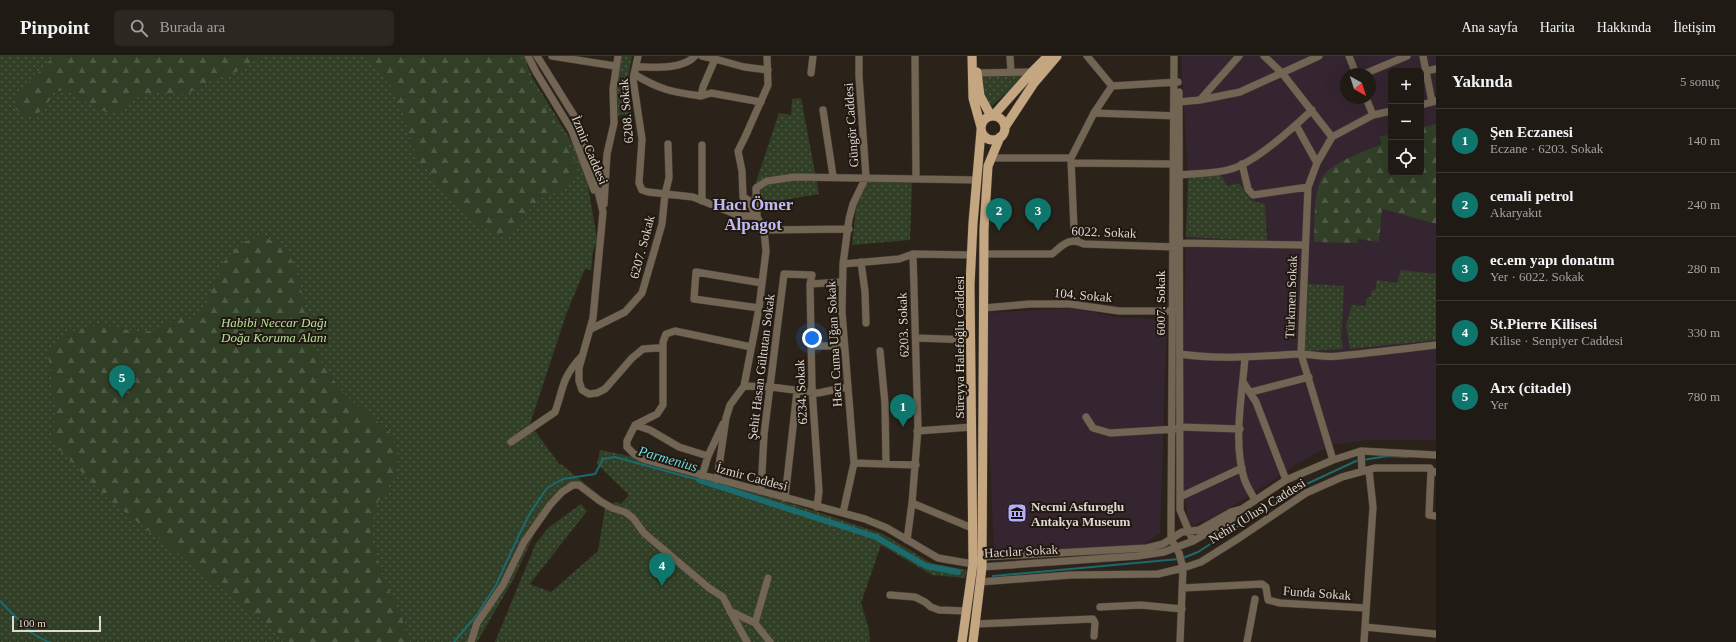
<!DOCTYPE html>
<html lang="tr">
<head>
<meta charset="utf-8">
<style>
  :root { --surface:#201a14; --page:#2d2722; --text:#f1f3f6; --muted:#a2a1a0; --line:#3d3834; --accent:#0f766e }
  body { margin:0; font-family:"Times New Roman",serif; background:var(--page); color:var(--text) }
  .controls { position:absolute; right:12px; top:12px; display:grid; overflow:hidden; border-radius:6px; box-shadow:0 4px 16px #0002 }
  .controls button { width:36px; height:36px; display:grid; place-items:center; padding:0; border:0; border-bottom:1px solid var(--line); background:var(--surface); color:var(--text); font:20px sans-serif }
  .compass { position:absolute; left:1340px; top:12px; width:36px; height:36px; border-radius:50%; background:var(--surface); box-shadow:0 4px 16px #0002; rotate:141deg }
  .scale { position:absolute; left:12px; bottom:10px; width:89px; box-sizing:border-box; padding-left:4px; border:2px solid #ded7d2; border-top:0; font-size:11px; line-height:14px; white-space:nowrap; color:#ded7d2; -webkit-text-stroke:3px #211810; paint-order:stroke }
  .you { position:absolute; left:812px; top:282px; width:14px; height:14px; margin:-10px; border:3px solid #fff; border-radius:50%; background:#1a73e8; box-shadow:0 0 0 6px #1a73e833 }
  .badge { display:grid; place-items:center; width:26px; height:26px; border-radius:50%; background:var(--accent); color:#fff; font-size:13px; font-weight:700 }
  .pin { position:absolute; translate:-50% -33px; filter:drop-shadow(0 1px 2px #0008) }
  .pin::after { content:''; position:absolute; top:21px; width:14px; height:12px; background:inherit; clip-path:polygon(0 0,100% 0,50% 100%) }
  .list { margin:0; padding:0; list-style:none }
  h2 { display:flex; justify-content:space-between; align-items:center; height:52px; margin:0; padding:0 16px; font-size:17px }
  h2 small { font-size:13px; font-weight:400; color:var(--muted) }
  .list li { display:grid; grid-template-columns:26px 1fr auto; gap:12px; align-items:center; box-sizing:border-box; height:64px; padding:0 16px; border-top:1px solid var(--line) }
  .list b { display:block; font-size:15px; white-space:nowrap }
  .list p { margin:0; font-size:13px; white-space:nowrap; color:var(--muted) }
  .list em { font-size:13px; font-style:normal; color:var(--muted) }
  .icon { flex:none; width:22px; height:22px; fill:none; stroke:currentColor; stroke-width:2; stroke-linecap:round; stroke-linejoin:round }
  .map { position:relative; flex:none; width:1436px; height:586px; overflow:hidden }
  header { display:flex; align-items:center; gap:24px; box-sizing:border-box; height:56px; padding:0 20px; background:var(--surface); border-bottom:1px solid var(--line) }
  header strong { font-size:19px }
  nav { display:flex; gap:22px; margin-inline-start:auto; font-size:14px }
  .search { width:280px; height:36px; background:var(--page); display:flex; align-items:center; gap:10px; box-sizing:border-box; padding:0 14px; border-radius:6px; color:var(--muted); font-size:15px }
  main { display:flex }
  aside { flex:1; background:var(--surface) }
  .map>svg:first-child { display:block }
  .commercial { fill:#352531; fill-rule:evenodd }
  .grass { fill:url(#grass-dots) }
  .forest { fill:url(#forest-firs) }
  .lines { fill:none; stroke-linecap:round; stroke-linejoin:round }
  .stream { stroke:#1b6a6e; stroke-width:2 }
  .canal { stroke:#1b6a6e; stroke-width:6 }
  .minor-casing { stroke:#483f37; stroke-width:8 }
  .major-casing { stroke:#483f37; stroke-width:10 }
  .minor { stroke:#736553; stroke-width:7 }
  .major { stroke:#c4a680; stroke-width:9 }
  .labels { text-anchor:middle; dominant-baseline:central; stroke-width:4; stroke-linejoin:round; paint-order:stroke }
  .street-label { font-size:13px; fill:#ded7d2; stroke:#211810 }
  .park-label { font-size:13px; font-style:italic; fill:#b7e19c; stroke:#211810 }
  .poi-label { font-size:13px; font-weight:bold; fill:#ded7d2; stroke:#211810; text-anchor:start }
  .water-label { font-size:14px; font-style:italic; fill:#6bdce3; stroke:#211810 }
  .district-label { font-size:17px; font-weight:bold; fill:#c0bbf4; stroke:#211810 }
</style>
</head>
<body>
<header>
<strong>Pinpoint</strong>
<div class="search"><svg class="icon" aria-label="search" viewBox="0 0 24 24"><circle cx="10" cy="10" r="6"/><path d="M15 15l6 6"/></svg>Burada ara</div>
<nav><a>Ana sayfa</a><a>Harita</a><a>Hakkında</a><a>İletişim</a></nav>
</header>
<main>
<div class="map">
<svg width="1436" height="586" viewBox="0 0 1436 586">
  <defs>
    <pattern id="grass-dots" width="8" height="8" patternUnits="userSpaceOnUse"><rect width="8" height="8" fill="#313f27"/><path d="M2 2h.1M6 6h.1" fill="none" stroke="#4e5a45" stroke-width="1.8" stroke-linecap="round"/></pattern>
    <pattern id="forest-firs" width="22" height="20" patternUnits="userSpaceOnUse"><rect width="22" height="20" fill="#313f27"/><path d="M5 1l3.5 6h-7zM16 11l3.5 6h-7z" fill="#4e5a45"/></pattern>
  </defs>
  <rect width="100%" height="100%" fill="#2b221a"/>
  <path class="commercial" d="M1181 0H1436V68L1421 71V15H1391V78L1379 81 1382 88 1342 105 1358 183 1382 153 1436 168V385L1420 384H1369L1331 389 1302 405 1240 446 1213 461 1190 471 1181 423 1186 181 1267 185 1265 148 1251 144 1239 127 1227 130 1188 120ZM1346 18H1370V42H1346Z
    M1074 252 1116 261 1167 264 1160 477 1134 495 1016 500 994 495 983 257Z"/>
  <path class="grass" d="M0 0H524L532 21 584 106 597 183 593 195 591 214 585 213 567 256 530 368 560 409 561 408 610 448 617 446 621 448 629 439 597 408 600 394 639 402 815 455 883 478 931 507 967 514 965 522 932 519 881 489 861 547 869 573 870 586H495L536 487 548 472 581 448 587 455 530 528 551 536 598 495 605 452 574 429 567 431 540 466 513 524 477 586H0Z
    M620 0H632L627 27 631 57 618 60 616 29Z
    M977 18 1026 19 992 50 985 42Z
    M801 42 819 138 748 150 779 57 791 59 792 43Z
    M1220 117 1227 130 1239 127 1251 144 1265 148 1267 185 1186 181 1188 120Z
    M866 125 912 127 910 184 852 189 856 152Z
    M1401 214 1436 218V284L1350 293 1346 269 1352 249 1366 250V243L1371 240V235L1375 234 1377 224 1397 227Z
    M1308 228 1344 230 1341 283 1343 293 1304 295Z"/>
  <path class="forest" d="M54 0H262L241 14 207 26 187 38 152 37 133 43 121 54 108 57 64 34 54 36 45 52 32 61 21 59 15 52 19 37Z
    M368 0H521C531 30 551 57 566 85 572 95 575 108 579 119L555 137 543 141 523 160 515 174 507 180 489 175 461 155 448 142 428 114 419 109 402 55 390 29Z
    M1436 68V168L1382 153 1379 186 1358 183 1357 187 1314 186C1315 168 1313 140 1321 124 1329 106 1364 96 1382 88L1379 81 1391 78V117H1421V71Z
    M261 180 277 187 290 200 299 222 310 283 325 313 344 337 365 356 389 375 397 392 398 411 387 434 375 450 371 478 382 520 399 554 410 586H290L106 441 53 387 55 350 48 297 55 287 70 277 86 271 105 269 141 277 158 273 179 261 192 263 204 253 224 206 241 187Z"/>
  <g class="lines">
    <path class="stream" d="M1183 502 1198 496 1298 432 1356 405 1388 400 1408 401
      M993 520 1179 503
      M0 545 30 576 48 586
      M454 586 476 560 496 529 518 481 530 457 547 432 563 423 595 418 603 403 615 401 699 424"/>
    <path class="canal" d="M699 424 876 481 926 510 958 516"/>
    <defs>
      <path id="minor" d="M528 0 536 16 572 75 594 134
        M537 0 575 61 589 98 603 156 593 262 579 312V325L582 334 589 338 597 337 605 333 632 302 643 293 657 292 663 293V349L657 358 635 369 627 385V391L634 398 643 403 865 463 887 472 938 502 973 508 982 511 1137 500 1164 496 1193 485 1232 463 1242 453 1286 424 1333 404 1361 395 1436 399
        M552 0 615 10
        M638 0 633 23 642 83 639 127 642 134 648 136 693 141 740 160H757L756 132 767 125 795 121 977 124
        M702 0 715 3 703 31 701 40 711 37 761 46
        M915 0 916 122
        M1010 0 1011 16
        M1087 0 1112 30 1178 26
        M1174 0 1171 469V483L1179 497 1183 512 1180 586
        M1264 0 1282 17 1332 81
        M1349 0 1356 18
        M1423 0 1432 46
        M715 3 744 11 768 14
        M636 11C653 11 682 14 695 0
        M1426 15 1436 13
        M811 17 813 0
        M977 17 1032 16
        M634 18C660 34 672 36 701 40
        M1364 18 1407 0
        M1179 36 1180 454 1193 485
        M1366 42 1373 59
        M1200 44 1239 0
        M1179 46 1200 44 1240 36 1319 0
        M1421 49 1436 45
        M823 54 833 120
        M1094 57 1179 60
        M1296 69 1317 107
        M702 89V145
        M991 102H1071
        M1071 102 1094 57 1112 30
        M1071 104 1074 173 1077 185
        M1071 107 1177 108
        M1242 108 1248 133 1253 139 1308 131
        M1179 119C1195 117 1216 118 1231 113 1254 107 1294 71 1312 54
        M604 148 607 98 614 67 613 33 618 0
        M764 174 849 173
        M1179 187 1305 189
        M913 198 972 199
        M985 198H1052C1063 189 1068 181 1084 188L1175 191
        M861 206 865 236 866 267
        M843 208 899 203 913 198 918 372 912 447 972 472
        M810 228 842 226
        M759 252 694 243 696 216 762 227
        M984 252 1029 248H1070L1119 255H1177
        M591 273 625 256 642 237 662 168 665 138 669 122 668 88
        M916 282 971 284
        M811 290H844
        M663 293V286L666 278 675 275 751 291
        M880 295 885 348 886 408
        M1180 298C1220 304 1259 300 1299 298 1312 298 1325 302 1339 300 1371 297 1404 293 1436 289
        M1245 302C1242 339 1233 386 1244 422 1246 429 1251 437 1255 444
        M1243 326 1256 346 1286 424
        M744 330 771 331 818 337 848 331
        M1251 336 1309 321
        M1086 361 1093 372 1110 377 1176 373
        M635 369 650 374 679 391 708 400
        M1180 371 1240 373
        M917 375 972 371
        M511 386 555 356C564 331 561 323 581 301
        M1361 395 1362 415
        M1333 404 1301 298 1308 131 1317 107 1332 81 1373 59 1391 55
        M854 407 916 409
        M1431 415 1429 459 1436 460
        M702 420 708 400 723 368
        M717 424 726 362 730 349 744 330 759 252 766 195 764 174 748 144 743 141 742 115 738 95 745 81 768 29 767 0
        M761 435 764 379 784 218 812 219 810 228 812 332 819 435 817 451
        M1180 441 1242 412
        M785 442 797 335
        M843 457 854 407 842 256 843 208 849 163 853 148 866 121 859 20V0
        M907 484 912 447
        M978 504 982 501 1147 492 1163 488 1182 476 1199 474 1231 456 1242 453
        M980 526 1071 519 1158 518 1183 512 1201 506 1239 482 1306 437 1342 421 1375 412H1430L1431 415 1436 416
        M1182 532 1262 528 1266 531 1268 544 1280 547 1366 552
        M890 539 915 541 925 546 931 551 939 554 967 555
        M1100 551 1141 549 1182 553
        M730 555 747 586
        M755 567 768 522
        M975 568 1093 563 1095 567 1094 580
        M1365 571 1436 578
        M471 586 477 567 503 529 524 486 550 449 562 436 573 429H579L600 445 612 452 625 456 633 462 644 477 709 532 723 541 730 555 755 567 770 586
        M1247 586 1255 543
        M1364 586 1373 451 1369 414"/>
      <path id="major" d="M972 0 973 42 981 71
        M977 16 980 40 991 60
        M993 60 1032 16 1048 0
        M981 72a12 12 0 1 1 24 0a12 12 0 1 1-24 0Z
        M1005 71 1034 27 1057 0
        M962 586 973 508 970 229 973 167 981 75
        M973 586 982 511 984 173 988 110 1000 81"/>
    </defs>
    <use href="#minor" class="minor-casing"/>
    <use href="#major" class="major-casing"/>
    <use href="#minor" class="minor"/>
    <use href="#major" class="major"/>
  </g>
  <defs>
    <symbol id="museum-square" viewBox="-11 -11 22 22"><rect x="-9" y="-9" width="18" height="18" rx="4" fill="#b5acf8" stroke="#211810"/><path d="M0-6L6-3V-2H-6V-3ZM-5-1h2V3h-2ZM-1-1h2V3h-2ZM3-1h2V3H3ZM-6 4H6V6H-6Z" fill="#111"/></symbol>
  </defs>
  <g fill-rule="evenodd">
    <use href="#museum-square" x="1006" y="446" width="22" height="22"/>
  </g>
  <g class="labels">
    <g class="street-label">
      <text transform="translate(626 55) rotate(-95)">6208. Sokak</text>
      <text transform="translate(851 69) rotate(-94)">Güngör Caddesi</text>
      <text transform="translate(590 94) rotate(67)">İzmir Caddesi</text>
      <text transform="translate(1104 176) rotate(2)">6022. Sokak</text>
      <text transform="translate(642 191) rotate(-75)">6207. Sokak</text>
      <text transform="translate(1083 239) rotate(5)">104. Sokak</text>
      <text transform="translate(1291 241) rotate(-88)">Türkmen Sokak</text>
      <text transform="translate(1160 247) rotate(-90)">6007. Sokak</text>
      <text transform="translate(903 269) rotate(-92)">6203. Sokak</text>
      <text transform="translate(834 288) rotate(-93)">Hacı Cuma Uğan Sokak</text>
      <text transform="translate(959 291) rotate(-90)">Süreyya Halefoğlu Caddesi</text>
      <text transform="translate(761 311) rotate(-83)">Şehit Hasan Gültutan Sokak</text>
      <text transform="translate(801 336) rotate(-93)">6234. Sokak</text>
      <text transform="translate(752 421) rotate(15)">İzmir Caddesi</text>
      <text transform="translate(1257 455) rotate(-32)">Nehir (Ulus) Caddesi</text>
      <text transform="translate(1021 495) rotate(-3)">Hacılar Sokak</text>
      <text transform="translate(1317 537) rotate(4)">Funda Sokak</text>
    </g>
    <g class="park-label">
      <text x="274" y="266">Habibi Neccar Dağı<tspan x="274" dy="15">Doğa Koruma Alanı</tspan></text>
    </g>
    <g class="poi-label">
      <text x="1031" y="450">Necmi Asfuroglu<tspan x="1031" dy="15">Antakya Museum</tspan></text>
    </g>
    <g class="water-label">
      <text transform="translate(668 403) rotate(16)">Parmenius</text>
    </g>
    <g class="district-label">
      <text x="753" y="148">Hacı Ömer<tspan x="753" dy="20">Alpagot</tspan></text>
    </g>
  </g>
</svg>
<div class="controls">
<button>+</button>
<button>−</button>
<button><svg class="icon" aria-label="locate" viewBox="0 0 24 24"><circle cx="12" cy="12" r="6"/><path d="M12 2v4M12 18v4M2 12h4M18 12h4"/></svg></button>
</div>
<svg class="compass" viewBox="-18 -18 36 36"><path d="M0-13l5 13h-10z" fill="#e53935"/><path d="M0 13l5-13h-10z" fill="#a2a1a0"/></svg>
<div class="scale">100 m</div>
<div class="you"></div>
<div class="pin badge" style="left:903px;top:371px">1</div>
<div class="pin badge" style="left:999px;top:175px">2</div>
<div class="pin badge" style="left:1038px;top:175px">3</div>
<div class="pin badge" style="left:662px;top:530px">4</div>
<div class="pin badge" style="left:122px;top:342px">5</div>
</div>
<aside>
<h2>Yakında<small>5 sonuç</small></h2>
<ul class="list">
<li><span class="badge">1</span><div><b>Şen Eczanesi</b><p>Eczane · 6203. Sokak</p></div><em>140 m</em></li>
<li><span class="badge">2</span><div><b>cemali petrol</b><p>Akaryakıt</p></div><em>240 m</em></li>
<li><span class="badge">3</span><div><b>ec.em yapı donatım</b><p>Yer · 6022. Sokak</p></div><em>280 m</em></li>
<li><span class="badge">4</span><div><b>St.Pierre Kilisesi</b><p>Kilise · Senpiyer Caddesi</p></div><em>330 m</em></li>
<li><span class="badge">5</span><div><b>Arx (citadel)</b><p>Yer</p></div><em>780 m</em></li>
</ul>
</aside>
</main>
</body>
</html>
